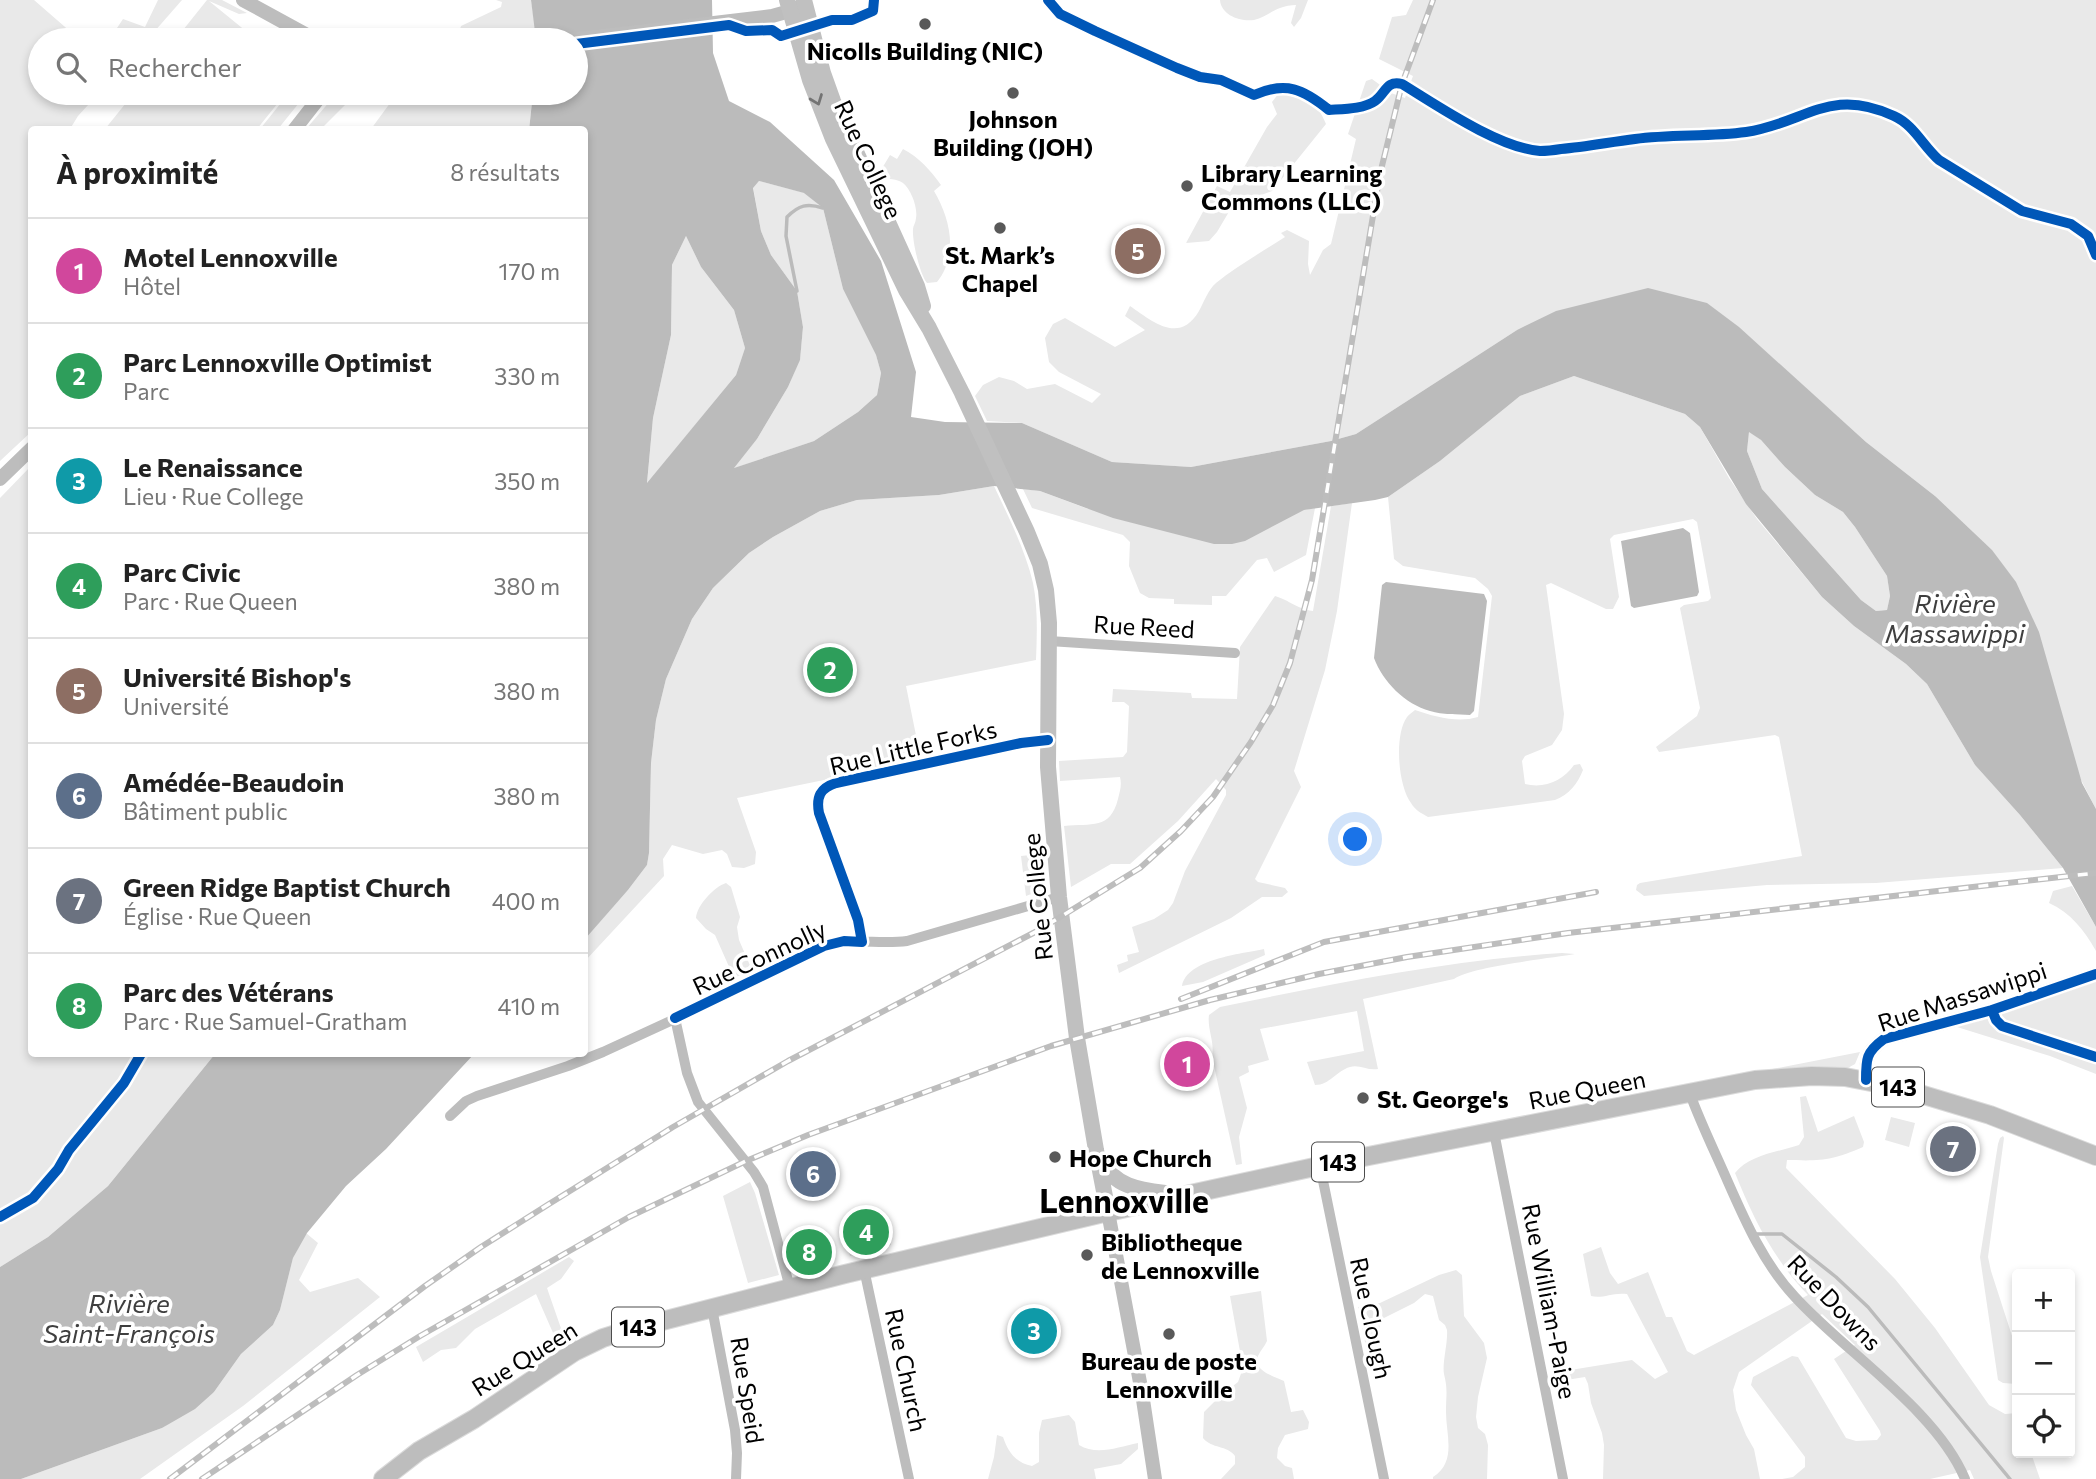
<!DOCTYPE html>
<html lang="fr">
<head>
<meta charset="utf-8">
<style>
  :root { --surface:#fff; --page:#f2f2f2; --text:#222; --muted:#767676; --line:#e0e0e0; --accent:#595959 }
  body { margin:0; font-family:Commissioner,sans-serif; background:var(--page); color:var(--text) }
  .controls { position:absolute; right:21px; bottom:21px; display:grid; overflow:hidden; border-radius:7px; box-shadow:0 4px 10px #0003 }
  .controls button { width:63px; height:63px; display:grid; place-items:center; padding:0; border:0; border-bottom:2px solid var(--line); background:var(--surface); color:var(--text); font:35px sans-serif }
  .you { position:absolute; left:1356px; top:840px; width:24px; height:24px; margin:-18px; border:5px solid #fff; border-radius:50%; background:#1a73e8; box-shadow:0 0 0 10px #1a73e833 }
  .badge { display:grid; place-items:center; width:46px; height:46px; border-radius:50%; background:var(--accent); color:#fff; font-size:23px; font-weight:700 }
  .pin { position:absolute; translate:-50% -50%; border:4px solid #fff; box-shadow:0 2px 7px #0006 }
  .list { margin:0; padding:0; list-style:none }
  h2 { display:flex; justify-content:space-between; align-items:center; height:91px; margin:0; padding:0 28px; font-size:30px }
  h2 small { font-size:23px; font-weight:400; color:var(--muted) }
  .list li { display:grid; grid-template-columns:46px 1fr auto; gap:21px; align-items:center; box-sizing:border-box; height:105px; padding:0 28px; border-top:2px solid var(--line) }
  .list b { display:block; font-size:26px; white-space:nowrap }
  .list p { margin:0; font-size:23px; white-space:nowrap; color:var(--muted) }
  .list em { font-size:23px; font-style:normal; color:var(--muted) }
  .icon { flex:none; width:38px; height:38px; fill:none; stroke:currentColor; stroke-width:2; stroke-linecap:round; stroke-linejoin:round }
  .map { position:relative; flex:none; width:2096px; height:1479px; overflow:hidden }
  .search { position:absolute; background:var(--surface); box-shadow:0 4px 10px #0003; left:28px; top:28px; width:560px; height:77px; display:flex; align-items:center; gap:18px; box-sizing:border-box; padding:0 24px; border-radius:38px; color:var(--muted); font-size:26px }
  .panel { position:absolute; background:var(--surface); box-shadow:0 4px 10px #0003; left:28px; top:126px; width:560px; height:931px; border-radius:7px }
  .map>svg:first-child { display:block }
  .green { fill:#e9e9e9 }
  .water { fill:#bbb; fill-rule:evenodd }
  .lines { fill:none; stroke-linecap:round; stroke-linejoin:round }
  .stream { stroke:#bbb; stroke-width:3.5 }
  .primary-casing { stroke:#dbdbdb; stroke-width:20 }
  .minor { stroke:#bdbdbd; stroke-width:10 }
  .tertiary { stroke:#bdbdbd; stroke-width:14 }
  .secondary { stroke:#c0c0c0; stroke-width:16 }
  .primary { stroke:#bdbdbd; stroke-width:18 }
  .rail-casing { stroke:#bdbdbd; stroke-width:6 }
  .rail { stroke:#fff; stroke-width:3.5; stroke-dasharray:10; stroke-linecap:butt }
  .cycleway-casing { stroke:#fff; stroke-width:15 }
  .cycleway { stroke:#0057b8; stroke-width:10 }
  .oneway { stroke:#737373 }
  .poi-dot { fill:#595959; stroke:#fff; stroke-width:2.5 }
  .labels { text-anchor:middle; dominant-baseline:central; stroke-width:7; stroke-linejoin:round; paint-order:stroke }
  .shield { fill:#fff; stroke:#4c4c4c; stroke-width:2 }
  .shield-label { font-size:23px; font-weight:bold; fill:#000 }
  .poi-label { font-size:24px; font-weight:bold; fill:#000; stroke:#fff }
  .street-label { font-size:24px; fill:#000; stroke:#fff }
  .water-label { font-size:26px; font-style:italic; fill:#3f3f3f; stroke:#fff }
  .district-label { font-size:32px; font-weight:bold; fill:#000; stroke:#fff }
</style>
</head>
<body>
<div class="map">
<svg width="2096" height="1479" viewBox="0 0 2096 1479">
  <rect width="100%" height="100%" fill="#fff"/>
  <path class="green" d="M0 0H34L80 40H40V93H99L78 116 70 129 32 130 31 432 0 461Z
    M158 0H182L147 40H109L123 19 145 27Z
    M207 0H222L247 13 239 14 209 1 257 40H175Z
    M496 0H531L536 34 487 40H463L459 32 461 26 501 7 502 2Z
    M1220 0H1308L1301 18 1294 27 1291 23 1296 5C1291 5 1285 6 1280 8 1271 11 1264 18 1254 20 1240 22 1221 15 1220 0Z
    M1413 0H2096V809L1935 496 1866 442 1739 328 1517 330 1356 434 1331 441 1191 467 1112 462 1022 423 987 421 975 396 983 385 999 377 1014 381 1027 389 1055 384 1092 403 1101 394 1059 372 1049 362 1045 338 1053 324 1065 318 1115 347 1145 330 1125 316 1130 306C1152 321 1179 345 1199 311 1204 302 1208 290 1216 283 1237 266 1262 252 1285 237L1281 233 1287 230 1309 241 1308 264 1310 275 1323 250 1331 244 1356 139 1348 134 1366 81 1372 79 1391 93 1405 98 1413 76 1379 59 1392 17 1406 15Z
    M134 93H286L257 129H105Z
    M289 93H307L278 129H260Z
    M337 93H357L321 129H306Z
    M418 93H533L529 129H371L396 95Z
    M1279 93C1303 100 1316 98 1326 124L1272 191 1237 204 1230 210 1217 232 1209 241 1186 243 1217 186 1230 192 1267 127 1277 114 1272 102Z
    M903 149C920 158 930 170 941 185L934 191C950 218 959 255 937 282L927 283C920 275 912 241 913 229 913 226 916 222 916 218 918 208 911 189 903 183 896 178 889 180 882 177L881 170 890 155 897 159Z
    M759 181 805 193 823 208 843 289 876 355 881 373 877 395 858 412 814 441 732 469 757 439 788 387 800 359 803 327 797 291 771 255 761 231 753 187Z
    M686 236 701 267 734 310 745 348 736 375 647 484 653 418 671 335 672 265Z
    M1574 376 1685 414 1700 427 1729 478 1757 519 1822 597 1854 626 1906 664 1927 684 1975 765 2020 815 2063 868 1876 883 1767 885 1644 896 1636 890 1637 885 1640 883 1802 856 1779 737 1775 735 1659 752 1656 747 1697 716 1700 708 1680 608 1684 605 1708 601 1711 598 1697 522 1693 519 1614 535 1610 539 1619 597 1613 609H1606L1551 583 1546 585 1564 714 1562 730 1552 745 1525 756 1522 761 1525 784C1544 789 1563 781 1574 765L1580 764 1583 770C1578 783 1569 795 1555 800L1428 817C1421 813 1415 810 1411 803 1398 786 1394 735 1407 717 1409 714 1413 712 1415 710 1435 717 1458 723 1478 717L1492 596 1488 589 1475 578 1403 566 1394 559 1388 497 1440 461 1520 396Z
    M1749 431 1761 440 1785 467 1815 495 1843 512 1855 527 1887 576 1890 596 1887 610 1876 611 1861 600 1762 489 1747 451Z
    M31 466 32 1054H215L108 1186 48 1237 0 1267V498Z
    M994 486C1009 518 1025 549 1033 583 1038 608 1037 635 1036 660L906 686 921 760 737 798 756 852 755 864 744 868 732 867 727 854 722 850 703 854 672 845 663 859 664 876 585 961 584 939 628 890 647 865 649 853 651 763 656 720 666 679 692 619 713 588 749 553 773 537 820 511 857 500 939 495Z
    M1023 489 1040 491 1088 509 1304 510 1315 508 1306 555 1274 572 1267 558 1257 560 1226 596H1212V605L1174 604V599L1149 598 1140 593 1129 566 1130 542 1123 535 1032 508Z
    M1352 503 1337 611 1325 670 1294 771 1301 787 1255 879 1258 882 1285 888 1288 892 1282 897H1262L1231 918 1119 973 1117 965 1128 961 1127 955 1139 952 1132 927 1154 919 1168 910 1173 903 1185 871 1226 795V790L1216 779 1178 821 1130 864H1111L1071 887 1064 826C1092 823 1110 830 1118 799 1120 791 1122 785 1120 777L1060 781 1059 761 1123 757 1127 752 1129 706 1124 702H1112L1113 689 1191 693 1192 698 1237 699 1240 647 1275 596C1291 601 1295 608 1313 611L1331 506Z
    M1039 854 1042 890 1026 896 1021 856Z
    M726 883 731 887 740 917 737 927 739 940 752 970 734 978 715 935 706 929 696 918C697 905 714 887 726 883Z
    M2072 886 2096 927V951C2084 930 2071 913 2049 903L2053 891Z
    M1264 949 1265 955 1203 982 1182 986C1187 959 1241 954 1264 949Z
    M1562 953 1575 954C1552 958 1469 967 1454 979L1363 999 1378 1069C1368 1071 1359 1064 1350 1067 1336 1071 1330 1085 1315 1085L1307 1062 1364 1051 1357 1011 1260 1029 1269 1060 1248 1066 1249 1072 1239 1077 1247 1108 1239 1137 1242 1164 1236 1165 1212 1057C1215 1042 1207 1029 1209 1015L1220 1007C1333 984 1447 960 1562 953Z
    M2096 979V1074L2050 1056 1957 1027Z
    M1860 1052 1855 1064 1846 1069 1757 1072Z
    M1806 1096 1818 1132 1854 1116 1864 1142 1863 1147C1831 1161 1821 1161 1787 1160L1786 1168 1895 1279 1935 1328 1989 1405 2005 1414 2017 1413V1453H2031L2040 1479H1974L1970 1470 1930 1479H1782L1793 1477 1805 1467V1457L1751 1385 1753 1377 1792 1356 1798 1357 1846 1438 1856 1441 1877 1440 1881 1435 1880 1431 1834 1359 1855 1345 1822 1314 1739 1372 1733 1390 1736 1410 1746 1435 1754 1449 1760 1479H1603L1604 1445 1602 1433 1591 1403 1588 1384 1585 1377 1554 1382 1552 1373 1632 1360 1655 1379 1668 1372 1627 1294C1612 1292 1603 1299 1591 1296L1583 1254 1601 1247 1610 1273 1618 1284 1648 1272 1666 1317H1672L1687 1351 1694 1355 1808 1295C1774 1260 1753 1218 1735 1173 1749 1155 1778 1152 1799 1145L1804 1137 1800 1097Z
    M1891 1117 1915 1123 1909 1147 1885 1140Z
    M2003 1136 2004 1138 1988 1257 1991 1271 2013 1339 2017 1343V1384L2003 1383 1998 1380 1980 1257 1998 1144 2000 1138Z
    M750 1182 755 1193 779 1275 748 1283 723 1196Z
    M884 1216 891 1245 850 1256 843 1227Z
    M306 1233 318 1243 299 1280 310 1292 358 1278 380 1297 243 1406 140 1479H21L162 1428 214 1392 241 1354 273 1325 280 1310 293 1258Z
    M820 1233 828 1262 798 1270 790 1241Z
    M569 1257 574 1261 561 1279 547 1288 564 1337 557 1342 536 1294 475 1329 456 1348 441 1350 423 1362 416 1347Z
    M1456 1270 1462 1275 1464 1316 1484 1343 1487 1358 1478 1397 1476 1417 1478 1428 1485 1434 1488 1445 1487 1479H1433V1477C1457 1462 1446 1435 1446 1412 1446 1395 1448 1390 1444 1374 1442 1363 1448 1343 1447 1330L1445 1325 1439 1320 1433 1296 1425 1294 1414 1303 1380 1320 1378 1345 1375 1356 1368 1357 1358 1307 1380 1303 1439 1275Z
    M1261 1291 1267 1341C1265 1346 1260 1351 1258 1356 1253 1372 1275 1376 1284 1381L1291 1412 1303 1410 1309 1422 1308 1429 1285 1435 1278 1448 1277 1458 1285 1466 1292 1468 1294 1479H1221L1235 1464V1456C1227 1445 1212 1449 1203 1438L1204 1412 1219 1397 1238 1382 1243 1368 1230 1296Z
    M1069 1415 1075 1422 1079 1445C1097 1456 1118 1447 1138 1443V1449L1121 1464 1094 1469 1096 1479H988L994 1457 997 1435 1003 1437C1008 1452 1016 1463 1032 1466L1039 1462V1433L1042 1420Z"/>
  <path class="water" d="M531 0H712L713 53 729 101 770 122 834 180 881 261 916 372 911 417 945 422 1022 423 1112 462 1191 467 1331 441 1356 434 1517 330 1556 311 1648 288 1707 303 1739 327 1866 442 1935 496 1992 550 2016 582 2039 632 2082 783 2096 809V927L2063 868 2020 815 1975 765 1927 684 1906 664 1854 626 1822 597 1746 504 1700 427 1685 414 1574 376 1520 396 1440 461 1388 497 1375 500 1304 510 1245 541 1232 544H1214L1113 518 1040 491 994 486 939 495 857 500 820 511 773 537 749 553 713 588 692 619 666 679 656 720 651 763 649 853 647 865 628 890 585 939 584 130H529L533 93H576V40H536ZM759 181 804 193 823 208 843 289 876 355 881 373 877 395 858 412 814 441 734 468 757 439 788 387 800 360 803 327 797 291 771 255 761 231 753 188ZM686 236 701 267 734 310 745 348 736 375 647 483 653 418 671 335 672 265ZM1749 432 1761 440 1785 467 1815 495 1843 512 1855 527 1887 576 1890 596 1887 610 1876 611 1861 600 1762 489 1747 451Z
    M1683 528 1690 533 1699 592 1697 596 1634 608 1631 606 1621 541Z
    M1386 582 1484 594 1487 601 1474 711 1470 715C1457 714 1443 715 1430 711 1405 704 1383 682 1374 658L1382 585Z
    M215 1054H474L386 1149 346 1186 307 1233 293 1258 280 1310 273 1325 241 1354 214 1392 195 1409 162 1428 21 1479H0V1267L48 1237 108 1186Z"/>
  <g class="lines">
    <path class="stream" d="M797 291 786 236 787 217C799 205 807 203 823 208
      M1756 1234H1782L1836 1277 1868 1307 2010 1479"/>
    <defs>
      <path id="primary" d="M383 1479 419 1451 474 1419 574 1352 603 1338 635 1328 845 1274 1108 1212 1328 1164 1755 1080 1812 1076 1845 1077 1897 1087 1990 1115 2096 1156"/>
    </defs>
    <use href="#primary" class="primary-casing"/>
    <path class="minor" d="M1049 641 1235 653
      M862 942 858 920 819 813C816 797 820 788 836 783L1021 743 1048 740
      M675 1018 687 1073 698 1102 754 1172 763 1187 790 1288
      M1690 1094C1700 1121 1712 1146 1724 1173 1743 1216 1762 1262 1795 1297 1845 1352 1937 1411 1965 1479
      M450 1116 466 1101 477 1096 568 1066 603 1052 703 1006 824 946C851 937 879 945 907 941L1059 897
      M1494 1132 1563 1479
      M1320 1166 1384 1479
      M864 1269 909 1479
      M712 1308 735 1430 737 1453 736 1479"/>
    <path class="tertiary" d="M243 0 316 40
      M570 40 772 16 790 11 805 4
      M294 130 323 93
      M0 479 32 448
      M1866 1080C1866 1059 1866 1052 1884 1039L1992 1010 2096 974
      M1108 1212 1142 1393 1155 1479"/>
    <path class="secondary" d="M787 0 810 80 833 139 906 290 929 328 962 393 1027 532 1040 564 1046 590 1049 623 1048 767 1059 897 1077 1038 1096 1150 1108 1212
      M804 0 823 73 833 101 917 286 923 306
      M1100 1159C1117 1192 1148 1190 1180 1195"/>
    <use href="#primary" class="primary"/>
    <defs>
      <path id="rail" d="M1181 999 1324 942 1596 892
        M170 1479 425 1286 481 1247 549 1204 673 1127 788 1061 1039 930 1140 868 1181 831 1213 797 1251 742 1273 705 1290 663 1312 580 1380 174 1402 84 1433 0
        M202 1479 357 1375 420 1336 629 1217 746 1161 808 1135 1051 1046 1210 1000 1319 974 1407 957 1568 933 2096 873"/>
    </defs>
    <use href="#rail" class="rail-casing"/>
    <use href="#rail" class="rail"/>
    <defs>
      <path id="cycleway" d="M1048 0 1060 14 1095 31 1177 68 1200 77 1221 80 1254 95C1286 81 1303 89 1329 110 1343 109 1364 109 1375 101 1386 93 1386 80 1402 84 1438 106 1499 148 1540 151 1547 151 1555 150 1561 149 1586 147 1610 142 1635 139 1672 134 1709 137 1746 132 1806 123 1829 86 1894 116 1914 125 1923 146 1939 160L2022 211 2071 224 2088 236 2096 255
        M576 44 729 25 746 31 772 30 781 36 832 20H852L873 11 874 0
        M1992 1010 1996 1020 2002 1026 2096 1057
        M675 1018 824 946 844 941 862 942 858 920 819 813C816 797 820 788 836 783L1021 743 1048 740
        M1866 1080C1866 1059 1866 1052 1884 1039L1992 1010 2096 974
        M0 1217 33 1198 58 1169 69 1150 124 1083 141 1054"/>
    </defs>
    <use href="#cycleway" class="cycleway-casing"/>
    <use href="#cycleway" class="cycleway"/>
  </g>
  <defs><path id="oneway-chevron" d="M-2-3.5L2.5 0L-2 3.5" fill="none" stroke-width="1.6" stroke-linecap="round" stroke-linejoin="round" transform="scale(1.75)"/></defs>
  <use class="oneway" href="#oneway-chevron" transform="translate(817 100) rotate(69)"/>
  <g class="poi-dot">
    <circle cx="925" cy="24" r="7"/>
    <circle cx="1013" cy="93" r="7"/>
    <circle cx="1187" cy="186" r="7"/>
    <circle cx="1000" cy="228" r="7"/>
    <circle cx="1363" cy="1098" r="7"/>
    <circle cx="1055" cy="1157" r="7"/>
    <circle cx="1087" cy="1255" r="7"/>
    <circle cx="1169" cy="1334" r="7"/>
  </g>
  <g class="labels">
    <g class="shield">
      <rect x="1872" y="1067.5" width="52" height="39" rx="5"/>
      <rect x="1312" y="1142.5" width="52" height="39" rx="5"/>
      <rect x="612" y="1307.5" width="52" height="39" rx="5"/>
    </g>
    <g class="shield-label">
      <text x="1898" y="1087">143</text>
      <text x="1338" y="1162">143</text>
      <text x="638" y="1327">143</text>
    </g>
    <g class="poi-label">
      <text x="925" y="50">Nicolls Building (NIC)</text>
      <text x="1013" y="118">Johnson<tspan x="1013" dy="28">Building (JOH)</tspan></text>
      <text x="1201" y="172" text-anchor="start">Library Learning<tspan x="1201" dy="28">Commons (LLC)</tspan></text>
      <text x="1000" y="254">St. Mark’s<tspan x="1000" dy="28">Chapel</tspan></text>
      <text x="1377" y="1098" text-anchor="start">St. George's</text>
      <text x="1069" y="1157" text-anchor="start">Hope Church</text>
      <text x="1101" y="1241" text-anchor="start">Bibliotheque<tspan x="1101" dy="28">de Lennoxville</tspan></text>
      <text x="1169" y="1360">Bureau de poste<tspan x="1169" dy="28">Lennoxville</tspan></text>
    </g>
    <g class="street-label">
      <text transform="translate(869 159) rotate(65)">Rue College</text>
      <text transform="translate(1144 626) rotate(3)">Rue Reed</text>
      <text transform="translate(913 747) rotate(-13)">Rue Little Forks</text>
      <text transform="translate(1037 897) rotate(-96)">Rue College</text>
      <text transform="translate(759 957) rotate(-25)">Rue Connolly</text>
      <text transform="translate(1962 996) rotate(-18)">Rue Massawippi</text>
      <text transform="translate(1587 1089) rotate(-11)">Rue Queen</text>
      <text transform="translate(1550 1301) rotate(79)">Rue William-Paige</text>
      <text transform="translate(1835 1302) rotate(46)">Rue Downs</text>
      <text transform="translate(1372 1318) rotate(78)">Rue Clough</text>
      <text transform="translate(524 1358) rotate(-32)">Rue Queen</text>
      <text transform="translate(907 1370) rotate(78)">Rue Church</text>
      <text transform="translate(748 1390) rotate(81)">Rue Speid</text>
    </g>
    <g class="water-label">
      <text x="1955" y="602">Rivière<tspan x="1955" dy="30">Massawippi</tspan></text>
      <text x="129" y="1302">Rivière<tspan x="129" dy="30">Saint-François</tspan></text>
    </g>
    <g class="district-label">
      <text x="1124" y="1200">Lennoxville</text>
    </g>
  </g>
</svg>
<div class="controls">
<button>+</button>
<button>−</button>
<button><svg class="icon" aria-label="locate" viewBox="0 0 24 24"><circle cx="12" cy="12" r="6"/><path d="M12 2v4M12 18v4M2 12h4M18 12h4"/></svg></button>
</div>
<div class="you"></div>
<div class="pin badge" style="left:1187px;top:1064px;background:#d1479c">1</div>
<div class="pin badge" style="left:830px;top:670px;background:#2e9e5b">2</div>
<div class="pin badge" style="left:1034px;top:1331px;background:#0f9aa8">3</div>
<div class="pin badge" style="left:866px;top:1232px;background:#2e9e5b">4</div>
<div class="pin badge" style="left:1138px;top:251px;background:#8d6e63">5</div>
<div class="pin badge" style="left:813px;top:1174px;background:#5c6f8a">6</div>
<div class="pin badge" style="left:1953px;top:1149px;background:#6b7280">7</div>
<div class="pin badge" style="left:809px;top:1252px;background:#2e9e5b">8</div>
<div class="search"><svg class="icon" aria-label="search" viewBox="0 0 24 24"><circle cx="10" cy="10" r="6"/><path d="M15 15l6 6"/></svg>Rechercher</div>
<section class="panel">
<h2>À proximité<small>8 résultats</small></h2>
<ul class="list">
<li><span class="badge" style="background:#d1479c">1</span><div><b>Motel Lennoxville</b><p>Hôtel</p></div><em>170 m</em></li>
<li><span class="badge" style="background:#2e9e5b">2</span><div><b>Parc Lennoxville Optimist</b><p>Parc</p></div><em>330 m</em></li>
<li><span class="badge" style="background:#0f9aa8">3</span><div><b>Le Renaissance</b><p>Lieu · Rue College</p></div><em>350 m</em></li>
<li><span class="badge" style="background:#2e9e5b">4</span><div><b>Parc Civic</b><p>Parc · Rue Queen</p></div><em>380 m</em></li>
<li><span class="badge" style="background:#8d6e63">5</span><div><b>Université Bishop's</b><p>Université</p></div><em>380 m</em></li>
<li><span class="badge" style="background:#5c6f8a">6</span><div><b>Amédée-Beaudoin</b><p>Bâtiment public</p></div><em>380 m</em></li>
<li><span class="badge" style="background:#6b7280">7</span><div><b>Green Ridge Baptist Church</b><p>Église · Rue Queen</p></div><em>400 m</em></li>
<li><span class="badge" style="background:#2e9e5b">8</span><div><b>Parc des Vétérans</b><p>Parc · Rue Samuel-Gratham</p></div><em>410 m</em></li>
</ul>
</section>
</div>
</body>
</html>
